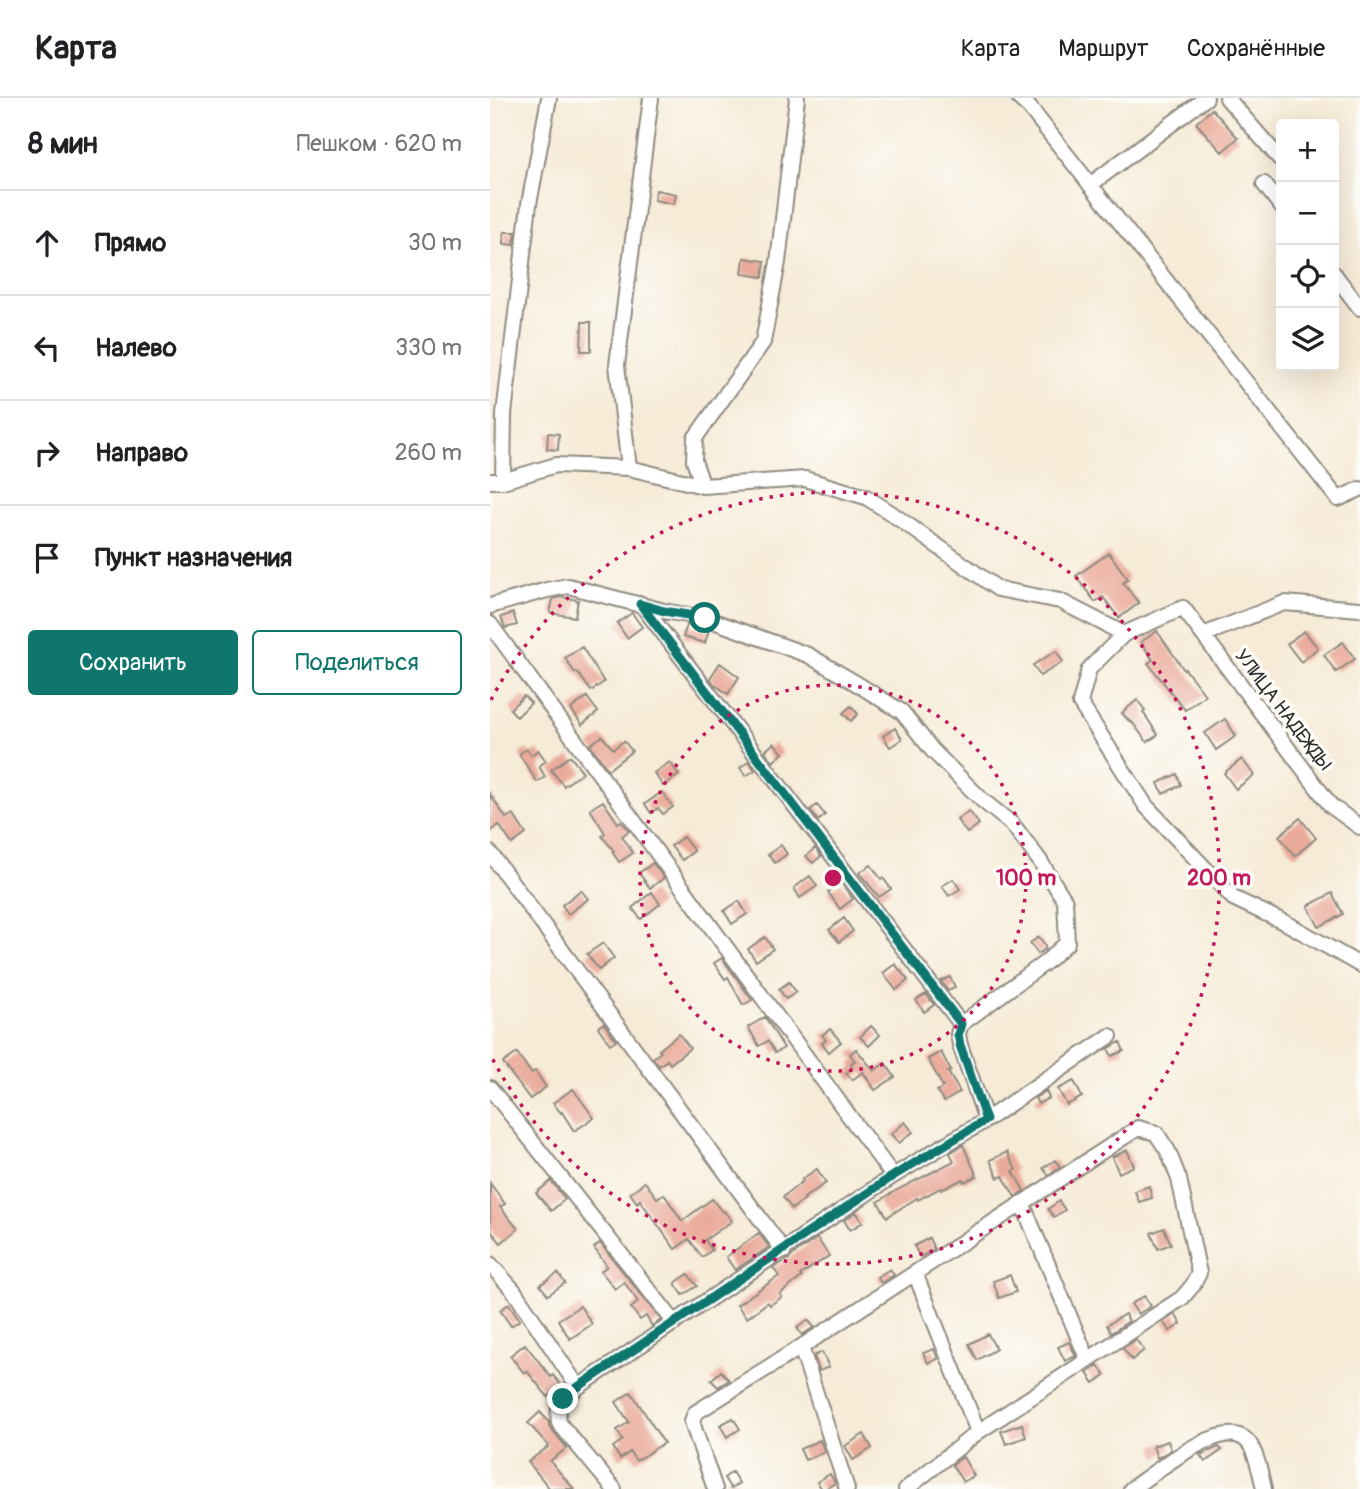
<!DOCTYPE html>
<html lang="ru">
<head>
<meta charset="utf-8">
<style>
  :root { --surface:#fff; --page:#f2f2f2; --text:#202124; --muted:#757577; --line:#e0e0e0; --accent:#0f766e }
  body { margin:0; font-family:Pangolin,sans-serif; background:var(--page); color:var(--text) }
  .controls { position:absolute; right:21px; top:21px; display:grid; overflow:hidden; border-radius:7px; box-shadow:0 7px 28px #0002 }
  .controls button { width:63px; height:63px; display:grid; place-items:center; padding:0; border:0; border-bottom:2px solid var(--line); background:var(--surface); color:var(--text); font:35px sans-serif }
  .stop { position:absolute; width:21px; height:21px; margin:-16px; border:5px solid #0f766e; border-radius:50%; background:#fff }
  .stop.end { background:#0f766e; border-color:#fff; box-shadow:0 2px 7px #0008 }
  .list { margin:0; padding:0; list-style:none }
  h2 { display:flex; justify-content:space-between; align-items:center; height:91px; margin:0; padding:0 28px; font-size:30px }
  h2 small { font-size:23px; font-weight:400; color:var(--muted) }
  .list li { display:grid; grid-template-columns:46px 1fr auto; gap:21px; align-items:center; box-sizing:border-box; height:105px; padding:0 28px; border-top:2px solid var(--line) }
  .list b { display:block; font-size:26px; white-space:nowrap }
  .list em { font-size:23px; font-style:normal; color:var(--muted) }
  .actions { display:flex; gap:14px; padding:21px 28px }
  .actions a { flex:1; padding:16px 0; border:2px solid var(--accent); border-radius:7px; text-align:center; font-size:24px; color:var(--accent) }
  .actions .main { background:var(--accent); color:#fff }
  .icon { flex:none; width:38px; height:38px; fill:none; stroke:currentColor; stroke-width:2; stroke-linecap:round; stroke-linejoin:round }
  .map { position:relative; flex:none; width:870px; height:1391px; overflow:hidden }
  header { display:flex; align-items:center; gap:42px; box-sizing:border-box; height:98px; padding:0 35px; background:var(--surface); border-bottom:2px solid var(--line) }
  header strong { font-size:33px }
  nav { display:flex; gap:38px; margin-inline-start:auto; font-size:24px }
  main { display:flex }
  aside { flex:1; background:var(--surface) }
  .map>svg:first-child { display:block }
  .building { fill:#eaab9b }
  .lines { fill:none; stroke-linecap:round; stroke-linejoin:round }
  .minor-casing { stroke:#908b81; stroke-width:18 }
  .minor { stroke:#fff; stroke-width:14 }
  .route { stroke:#0f766e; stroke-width:9 }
  .ring { fill:none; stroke:#c2185b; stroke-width:3.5; stroke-dasharray:3.5 7 }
  .labels { text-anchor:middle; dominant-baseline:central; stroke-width:7; stroke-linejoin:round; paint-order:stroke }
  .street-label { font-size:19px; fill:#2b2b2b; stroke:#fdfcf7 }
  .centre { fill:#c2185b; stroke:#fdfcf7; stroke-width:3.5 }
  .ring-label { font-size:21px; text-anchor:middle; font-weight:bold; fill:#c2185b; stroke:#fdfcf7; stroke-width:7; stroke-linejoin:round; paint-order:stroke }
</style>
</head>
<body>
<header>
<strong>Карта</strong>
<nav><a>Карта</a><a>Маршрут</a><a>Сохранённые</a></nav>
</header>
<main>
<aside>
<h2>8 мин<small>Пешком · 620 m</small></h2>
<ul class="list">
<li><svg class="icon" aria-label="ahead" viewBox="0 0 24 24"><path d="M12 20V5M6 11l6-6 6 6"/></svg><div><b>Прямо</b></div><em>30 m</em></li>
<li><svg class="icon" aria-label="left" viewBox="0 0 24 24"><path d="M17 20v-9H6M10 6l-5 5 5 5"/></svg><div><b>Налево</b></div><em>330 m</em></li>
<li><svg class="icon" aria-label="right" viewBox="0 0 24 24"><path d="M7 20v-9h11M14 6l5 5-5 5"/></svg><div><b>Направо</b></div><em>260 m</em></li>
<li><svg class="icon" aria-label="arrive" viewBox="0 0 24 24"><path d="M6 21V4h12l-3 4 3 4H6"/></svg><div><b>Пункт назначения</b></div></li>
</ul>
<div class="actions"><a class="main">Сохранить</a><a>Поделиться</a></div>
</aside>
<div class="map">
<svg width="870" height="1391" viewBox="0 0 870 1391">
  <rect width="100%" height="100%" fill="#fdfcf7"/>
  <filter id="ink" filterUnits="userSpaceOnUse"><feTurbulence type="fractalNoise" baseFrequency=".0143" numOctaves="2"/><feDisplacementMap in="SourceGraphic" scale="14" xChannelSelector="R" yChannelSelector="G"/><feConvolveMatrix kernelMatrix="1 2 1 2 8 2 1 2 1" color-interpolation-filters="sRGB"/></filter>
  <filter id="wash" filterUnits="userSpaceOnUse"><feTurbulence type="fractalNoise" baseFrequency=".00686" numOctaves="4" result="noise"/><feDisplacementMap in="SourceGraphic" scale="28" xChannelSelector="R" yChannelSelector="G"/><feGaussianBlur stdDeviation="1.57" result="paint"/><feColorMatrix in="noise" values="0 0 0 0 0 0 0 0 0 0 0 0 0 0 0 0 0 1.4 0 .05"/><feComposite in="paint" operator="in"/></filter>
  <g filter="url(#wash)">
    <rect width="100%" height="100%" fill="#f6ebd7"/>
    <g id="blocks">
      <path class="building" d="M722 11 748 40 732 54 706 25Z
        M166 92 186 96 184 106 164 102Z
        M14 134H26L24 147 14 146Z
        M254 160 275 163 273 179 252 176Z
        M92 224H101V253H91Z
        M58 335 69 336 68 352 57 351Z
        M619 455 638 481 633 485 649 505 629 520 613 499 605 504 586 478Z
        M72 499 88 502 85 519 60 515 63 501Z
        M23 515 27 527 15 530 11 519Z
        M142 515 152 529 137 540 127 525Z
        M197 527 219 532 215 545 193 539Z
        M667 533 694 572 695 571 715 597 695 612 665 574 658 565 663 562 651 544Z
        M814 533 828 550 811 564 797 546Z
        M853 544 865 561 846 574 834 557Z
        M92 549 114 584 101 593 87 574 85 575 75 560Z
        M566 553 573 564 550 578 543 567Z
        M230 565 249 579 238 596 224 586 220 580Z
        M34 598 41 605 27 619 20 611Z
        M97 599 108 614 92 627 81 611Z
        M647 602 655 612 653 614 668 637 657 644 642 624 641 625 632 615Z
        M361 608 368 616 361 623 353 615Z
        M735 621 746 638 726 652 715 635Z
        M405 630 412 641 400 649 393 638Z
        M112 638 123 651 134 643 142 653 118 672 100 647Z
        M284 645 293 655 283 664 275 653Z
        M37 651 41 657 48 652 56 663 49 668 55 679 47 684 29 656Z
        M80 658 93 674 74 688 61 672Z
        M752 661 764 677 746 691 734 675Z
        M259 663 265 672 256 678 250 670Z
        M180 664 189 677 173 688 164 675Z
        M687 676 691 687 673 696 668 685Z
        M172 694 183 709 173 716 168 710 161 715 155 706Z
        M0 696 16 720 23 716 36 736 22 746 9 727 0 734Z
        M113 703 128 725 131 723 139 733 132 738 143 755 129 764 122 754 124 753 112 738 115 735 100 711Z
        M327 707 335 717 328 723 320 712Z
        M479 713 489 726 477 735 467 722Z
        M810 720 826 740 805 758 789 738Z
        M193 739 204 753 192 762 181 748Z
        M291 747 297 756 285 765 278 757Z
        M325 750 331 758 323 765 316 758Z
        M163 765 174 780 160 790 149 775Z
        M381 767 391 781 393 780 401 791 389 799 369 775Z
        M320 778 327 788 310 800 304 790Z
        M463 781 470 791 459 798 452 788Z
        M351 785 363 801 350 811 338 794Z
        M91 792 98 801 78 816 72 807Z
        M162 794 170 806 151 821 142 810Z
        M842 795 853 816 829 829 818 808Z
        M249 803 257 816 242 826 234 813Z
        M354 820 363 833 349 844 339 832Z
        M275 839 283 851 266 863 258 851Z
        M549 839 555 847V851L548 856 540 845Z
        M113 845 124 860 109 872 97 856Z
        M232 860 262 902 253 907 238 879 235 881 224 865Z
        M405 866 418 882 406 892 393 875Z
        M460 879 465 889 458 893 451 883Z
        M299 884 306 894 296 901 289 891Z
        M436 896 444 907 434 914 426 902Z
        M275 919 294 950 285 955 278 943 269 948 258 929Z
        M114 925 126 942 120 946 108 929Z
        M381 928 390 937 379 948 370 939Z
        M340 931 351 944 339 954 332 945 336 942 332 937Z
        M189 936 200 950 180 966 177 962 169 968 163 960 171 954 169 952Z
        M630 944 634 953 622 958 618 951Z
        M366 951 384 973 395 965 405 979 385 992 373 974 362 982 356 975 362 970 361 965 365 963 360 956Z
        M451 954 461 973 458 974 470 994 454 1004 447 993 453 989 438 961Z
        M27 955 41 975 45 973 56 989 40 1001 13 965Z
        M584 983 592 999 577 1007 568 991Z
        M83 991 104 1020 84 1033 72 1014 71 1015 63 1005Z
        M556 993 559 1000 548 1006 545 1000Z
        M415 1024 423 1034 409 1045 401 1036Z
        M473 1047 487 1078 474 1084 473 1081 451 1092 450 1090 428 1102 427 1100 397 1119 388 1104 405 1093 464 1063 460 1055Z
        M637 1052 644 1068 629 1075 622 1059Z
        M517 1054 526 1072 523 1073 534 1093 525 1099 513 1078 508 1080 500 1062Z
        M565 1062 570 1069 558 1077 553 1070Z
        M327 1071 336 1085 314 1100 315 1101 302 1111 293 1099 313 1083 312 1081Z
        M61 1083 75 1101 61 1113 46 1095Z
        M155 1084 167 1100 174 1096 192 1123 222 1101 232 1114 234 1113 242 1123 215 1142 222 1152 212 1159 199 1141 185 1151 150 1102 147 1105 140 1095Z
        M0 1085 15 1106 10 1109 28 1131 11 1145 0 1132Z
        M659 1088 662 1100 649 1104 645 1093Z
        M569 1103 575 1112 564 1119 558 1111Z
        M366 1114 373 1124 360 1132 354 1122Z
        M674 1130 681 1146 668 1151 661 1135Z
        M269 1135 279 1149 245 1172 236 1159Z
        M327 1140 339 1158 310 1177 312 1179 290 1196 292 1199 280 1207 278 1204 257 1220 247 1207 289 1178 283 1170 299 1161 303 1157Z
        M439 1140 444 1151 430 1159 424 1148Z
        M110 1145 171 1222 162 1228 156 1218 150 1222 141 1210 148 1204 134 1184 125 1191 111 1173 117 1168 104 1150Z
        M400 1171 404 1177 391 1185 387 1179Z
        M68 1175 75 1185 58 1197 50 1187Z
        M198 1176 207 1188 193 1197 185 1185Z
        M520 1177 526 1194 509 1200 503 1183Z
        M654 1198 661 1208 648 1216 641 1206Z
        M19 1206 30 1222 21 1228 10 1212Z
        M90 1208 102 1226 80 1241 68 1222Z
        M635 1216 639 1223 621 1235 617 1227Z
        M685 1216 691 1226 680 1233 673 1224Z
        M318 1222 324 1229 312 1237 307 1230Z
        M498 1236 506 1251 487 1262 479 1246Z
        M646 1242 654 1252 642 1262 633 1250Z
        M579 1244 586 1258 575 1263 568 1249Z
        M35 1246 61 1279 63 1277 72 1288 58 1299 37 1273 34 1275 20 1258Z
        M444 1251 448 1261 438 1265 433 1255Z
        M332 1254 339 1269 329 1273 324 1258Z
        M608 1267 615 1277 604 1285 597 1275Z
        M231 1273 239 1282 228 1289 221 1282Z
        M141 1294 174 1345 146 1363 140 1354 130 1361 123 1349 133 1342 127 1332 139 1324 126 1304Z
        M50 1314 59 1324V1328L77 1350 60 1363 84 1391H60L38 1364 59 1348 38 1325Z
        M243 1320 250 1331 237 1339 230 1327Z
        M532 1326 536 1339 516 1346 511 1333Z
        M374 1336 382 1350 363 1362 355 1348Z
        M330 1342 335 1354 315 1362 310 1351Z
        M678 1343 681 1352 667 1360 663 1348Z
        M729 1349 732 1352 715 1364 710 1357Z
        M473 1359 484 1378 473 1384 462 1367Z
        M242 1374 249 1385 241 1391 234 1380Z
        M340 1376 345 1385 335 1391H332L327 1384Z"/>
    </g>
  </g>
  <g filter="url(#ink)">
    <use href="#blocks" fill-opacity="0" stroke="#908b81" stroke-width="2"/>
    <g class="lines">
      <defs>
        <path id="minor" d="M529 0 539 9 848 401 870 391
          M737 0 789 60
          M774 86 791 108
          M600 87 716 0
          M844 176 870 210
          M139 370 127 267 161 0
          M0 383H13L66 367 139 370 213 388 315 381 376 399 401 415 508 491 570 503 634 536 693 510 841 708 870 729
          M13 383 14 316 39 106 59 0
          M213 388 204 363 205 340 273 244 288 164 307 0
          M151 506 471 926
          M0 508 57 492 78 488 174 513 215 520 318 557 364 584 412 614 442 652 492 702 523 727 550 763 575 803 577 845 556 864 471 926 468 936 470 947 496 1022
          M0 526 403 1078
          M634 536 599 571 590 605 656 708 743 800 798 826 870 867
          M713 537 794 505 870 511
          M0 755 294 1153
          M0 990 185 1225
          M533 1107 597 1260
          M0 1166 24 1193 88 1289
          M425 1175 488 1334
          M311 1249 357 1391
          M124 1391 69 1325C66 1304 73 1301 88 1289L403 1078 496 1022 620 938
          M225 1391 205 1333 202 1323 205 1315 311 1249 648 1030 666 1035 678 1053 689 1081 709 1175 703 1187 692 1200 488 1334 416 1391
          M641 1391C664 1376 729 1321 755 1341 766 1349 771 1378 774 1391"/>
      </defs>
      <use href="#minor" class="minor-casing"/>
      <use href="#minor" class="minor"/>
    </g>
  </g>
  <g class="lines" filter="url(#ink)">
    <path class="route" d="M73 1301 88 1289 403 1078 496 1022 470 947 468 936 471 926 150 506 174 513 215 520"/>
  </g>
  <g class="ring">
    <circle cx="343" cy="780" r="193"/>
    <path d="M1 602A386 386 0 1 1 1 958"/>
  </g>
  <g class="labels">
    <g class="street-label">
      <text transform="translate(793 612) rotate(53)">УЛИЦА НАДЕЖДЫ</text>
    </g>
  </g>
  <circle cx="343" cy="780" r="10" class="centre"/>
  <g class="ring-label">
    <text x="536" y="787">100 m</text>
    <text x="729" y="787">200 m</text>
  </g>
</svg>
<div class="controls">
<button>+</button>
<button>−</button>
<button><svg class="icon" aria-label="locate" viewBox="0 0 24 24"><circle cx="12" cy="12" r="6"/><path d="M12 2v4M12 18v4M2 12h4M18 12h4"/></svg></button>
<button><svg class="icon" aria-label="layers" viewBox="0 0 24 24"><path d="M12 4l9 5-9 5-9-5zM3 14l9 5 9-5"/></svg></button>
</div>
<div class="stop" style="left:215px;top:520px"></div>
<div class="stop end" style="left:73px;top:1301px"></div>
</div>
</main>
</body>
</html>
